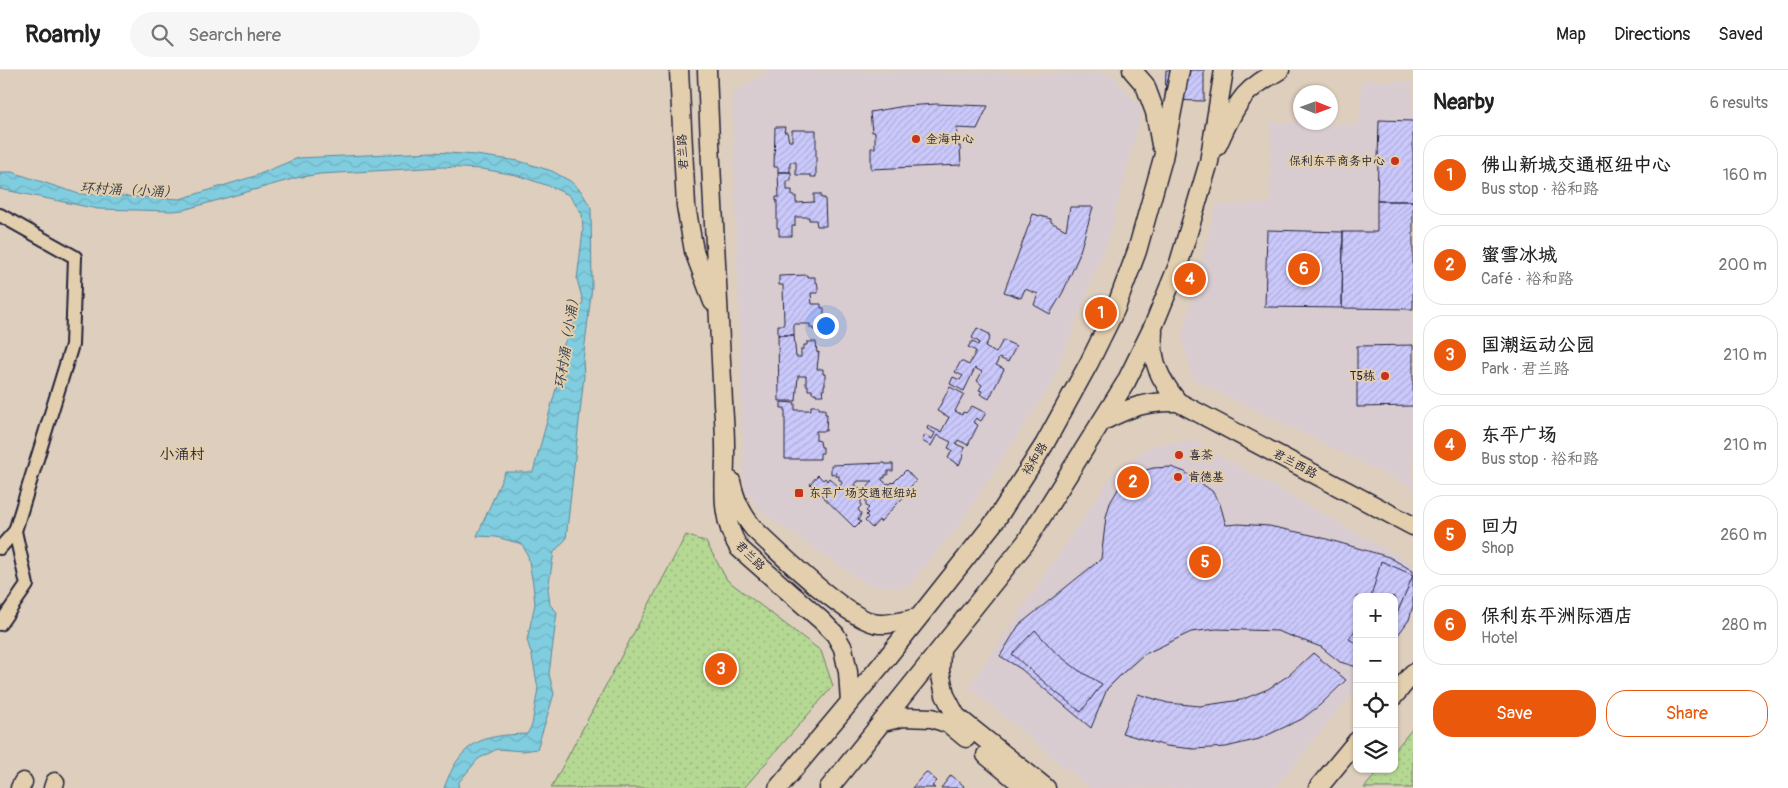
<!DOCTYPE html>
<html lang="en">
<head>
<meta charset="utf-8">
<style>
  :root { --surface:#fff; --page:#f6f6f6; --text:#222; --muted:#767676; --line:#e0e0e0; --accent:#ea580c }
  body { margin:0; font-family:Pangolin,"LXGW WenKai TC",sans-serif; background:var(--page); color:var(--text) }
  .controls { position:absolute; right:15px; bottom:15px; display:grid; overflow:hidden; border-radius:10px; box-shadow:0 1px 4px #0004 }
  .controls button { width:45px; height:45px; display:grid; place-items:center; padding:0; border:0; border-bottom:1px solid var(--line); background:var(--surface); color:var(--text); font:25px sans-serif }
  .compass { position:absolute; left:1293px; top:15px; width:45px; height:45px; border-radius:50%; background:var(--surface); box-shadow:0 1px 4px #0004; rotate:91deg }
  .you { position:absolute; left:825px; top:255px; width:18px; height:18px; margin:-12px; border:4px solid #fff; border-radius:50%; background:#1a73e8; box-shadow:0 0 0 8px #1a73e833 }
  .badge { display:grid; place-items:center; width:32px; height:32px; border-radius:50%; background:var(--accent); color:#fff; font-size:16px; font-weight:700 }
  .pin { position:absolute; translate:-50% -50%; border:2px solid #fff; box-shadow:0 1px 5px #0006 }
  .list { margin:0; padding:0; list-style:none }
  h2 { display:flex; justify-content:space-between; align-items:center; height:65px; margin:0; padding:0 20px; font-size:21px }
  h2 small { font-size:16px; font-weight:400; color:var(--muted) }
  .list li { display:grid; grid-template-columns:32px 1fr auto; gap:15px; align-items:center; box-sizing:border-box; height:80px; margin:0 10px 10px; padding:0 10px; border:1px solid var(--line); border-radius:20px }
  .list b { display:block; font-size:19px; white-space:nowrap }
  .list p { margin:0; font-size:16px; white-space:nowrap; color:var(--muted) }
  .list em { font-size:16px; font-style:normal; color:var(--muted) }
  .actions { display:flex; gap:10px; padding:15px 20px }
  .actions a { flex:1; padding:11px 0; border:1px solid var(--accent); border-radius:20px; text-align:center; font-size:18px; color:var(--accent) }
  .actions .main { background:var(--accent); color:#fff }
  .icon { flex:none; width:28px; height:28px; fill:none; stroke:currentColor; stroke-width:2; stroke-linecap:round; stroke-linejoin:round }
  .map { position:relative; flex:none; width:1413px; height:718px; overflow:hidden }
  header { display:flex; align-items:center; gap:30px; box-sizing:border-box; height:70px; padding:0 25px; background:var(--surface); border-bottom:1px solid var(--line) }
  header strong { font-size:24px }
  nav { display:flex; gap:28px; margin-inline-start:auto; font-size:18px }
  .search { width:350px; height:45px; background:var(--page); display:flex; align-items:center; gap:12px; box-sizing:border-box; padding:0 18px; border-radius:28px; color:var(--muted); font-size:19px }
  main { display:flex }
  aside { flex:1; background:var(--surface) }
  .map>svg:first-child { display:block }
  .built { fill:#d8ccd0 }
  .green { fill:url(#green-dots); stroke:#6c7d67 }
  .water { fill:url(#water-waves); stroke:#5a899d }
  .building { fill:url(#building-hatch); stroke:#22223b }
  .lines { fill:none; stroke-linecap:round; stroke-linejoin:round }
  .street-casing { stroke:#22223b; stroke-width:16 }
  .secondary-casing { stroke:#22223b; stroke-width:21 }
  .street { stroke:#e3cfad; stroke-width:12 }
  .secondary { stroke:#e3cfad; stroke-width:18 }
  .poi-dot { fill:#c8321e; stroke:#e3cfad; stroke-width:2 }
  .labels { text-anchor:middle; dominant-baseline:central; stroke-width:4; stroke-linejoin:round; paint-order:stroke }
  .poi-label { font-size:12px; fill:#22223b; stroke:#e3cfad; text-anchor:start }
  .street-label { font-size:12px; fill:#22223b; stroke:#e3cfad }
  .water-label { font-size:14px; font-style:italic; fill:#303c54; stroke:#e3cfad }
  .quarter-label { font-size:15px; fill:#22223b; stroke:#e3cfad }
</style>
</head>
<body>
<header>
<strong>Roamly</strong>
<div class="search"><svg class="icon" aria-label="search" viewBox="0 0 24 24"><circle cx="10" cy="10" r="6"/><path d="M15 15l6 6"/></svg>Search here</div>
<nav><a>Map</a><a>Directions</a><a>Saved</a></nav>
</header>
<main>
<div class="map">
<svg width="1413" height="718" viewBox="0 0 1413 718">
  <defs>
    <pattern id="green-dots" width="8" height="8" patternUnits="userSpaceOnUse" patternTransform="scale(1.25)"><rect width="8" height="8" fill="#b5d893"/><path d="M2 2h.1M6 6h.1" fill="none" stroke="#9bb980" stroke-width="1.8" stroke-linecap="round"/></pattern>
    <pattern id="water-waves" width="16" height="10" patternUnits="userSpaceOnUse" patternTransform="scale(1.25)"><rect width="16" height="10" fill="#80cddf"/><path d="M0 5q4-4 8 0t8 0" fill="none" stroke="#6eb0c0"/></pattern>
    <pattern id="building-hatch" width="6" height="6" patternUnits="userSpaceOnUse" patternTransform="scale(1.25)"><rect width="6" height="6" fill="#cbc9fb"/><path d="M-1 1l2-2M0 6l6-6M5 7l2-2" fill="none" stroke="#aeacd8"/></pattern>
  </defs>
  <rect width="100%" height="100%" fill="#decebd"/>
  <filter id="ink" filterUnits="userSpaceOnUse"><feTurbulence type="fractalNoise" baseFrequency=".02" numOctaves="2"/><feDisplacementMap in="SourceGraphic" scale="10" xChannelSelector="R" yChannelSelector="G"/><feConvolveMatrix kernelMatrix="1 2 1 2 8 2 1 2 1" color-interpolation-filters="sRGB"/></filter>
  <g filter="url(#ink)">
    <path class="built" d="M771 0 1112 4 1142 40 1110 165 1052 313 961 452 907 517 869 516 762 442 744 419 732 24Z
      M1362 10 1413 12V418L1193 309 1182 267 1216 135 1270 133 1271 52 1359 55Z
      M1194 371 1413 494V549L1394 572V527H1357V618L1275 718H1089L969 617 1116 399 1153 375Z"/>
    <path class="green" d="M686 465 706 472 727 510 821 581 833 616 744 718H551Z
      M1413 658V718H1364L1380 699H1394V681Z"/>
    <path class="water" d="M434 82 476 85 519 91 552 101 570 111 581 121 591 138 592 217 583 290 584 306 566 469 554 482 548 519 550 535 557 542 549 604 554 624 537 679 523 681 497 679 478 689 459 712 458 718H444C461 672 480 665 527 664L532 655 538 618 532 586 527 570 535 534 533 514 528 486 522 474 496 467 477 466 505 402H533L562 297 560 283 583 232 577 209 583 161 582 144 569 125 549 116 516 105 482 99 443 97 320 104 296 108 183 140 172 141 98 139 0 119V102H12L79 124 180 129 255 106 298 88Z"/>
    <path class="building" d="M1166 0H1204V31L1165 30Z
      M936 34 988 36 977 59 957 58 956 76H960L961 95 871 99V78H875V62H872L870 42 905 36Z
      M1379 50 1413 51V131H1377Z
      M775 57H785L784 62H787L789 71H792V60H816V107H811V105H796V92H790V102H778V97H774Z
      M778 102H791V111H787V120H792V126H796V133L814 132V124H821V128H825L826 156H817L816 150H809V147H795V156H792V166H779V158H777V131H776V127H779Z
      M1377 131H1413V239L1342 238 1343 162H1377Z
      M1070 137H1093L1078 188 1063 222 1050 244 1034 235 1038 224 1025 219 1021 228 1004 222 1033 144 1051 149V152L1066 160Z
      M1267 160 1343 162 1342 238 1265 237Z
      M807 205V207H815V212H817L818 217V223H811L812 234H821V238H824V251H822L821 260H813V258H810V254H794V265H778V255H784L783 215H779V206Z
      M977 258 989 264 988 266 990 267 985 277 996 283 1003 270 1016 276 1008 292 999 288 996 295 1004 299 989 329 980 324 982 321 979 320 982 315 977 311 982 302 975 298 964 321 950 314 953 307 960 310 963 306 955 302 961 291 969 295 976 281 968 277 972 271 978 275 979 272 972 268Z
      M778 265H794L796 287H801V279H804V275H807V272H816L817 283 819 282 817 299H823V304H825V315H824V320H822L823 325H816V323H812V320H808V315H806V306H798L796 331H779Z
      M1413 275V336L1357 337V276Z
      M950 317 964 324 955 341 962 345 963 342 966 343 972 336 986 343 981 351 976 348 973 352 978 355 968 375 958 370 956 374 965 378 962 384 964 385 959 395 948 388 952 380 948 378 951 372 937 365 931 376 922 371 925 365 932 369 935 363 927 359 928 356 941 362 949 347 937 341Z
      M781 332 795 333V340H811V336H819V339H825V344H827L826 361H816V370L820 371 821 377H823V383H820V389H785V338H781Z
      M885 393V394H893V401H888V405H885V408H882V410L887 414 888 413 890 414 892 412 893 413 906 400 916 411 910 417 912 418 880 452 879 450 872 458 865 451 868 447 866 445 868 443 866 441 869 438 866 436V419L873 411H858L855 415 861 420V436L858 439 861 444 858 450 861 452 855 458 810 414 818 405 823 410 825 408 827 411 829 408 839 417 842 413 841 410H839V406H836V403L831 404V395Z
      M1171 397 1185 402 1212 421 1220 434 1226 455 1239 454 1269 456 1316 466 1389 487 1413 501V536L1409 550 1394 570V527H1357V597L1340 592 1321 577 1277 561 1216 559 1191 562 1143 585 1124 602 1107 619 1091 658 1021 599 1000 586 1019 555 1101 489 1106 447 1110 433 1124 409 1133 404 1153 398Z
      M1381 491 1413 505 1394 551V527H1371Z
      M1357 557V574L1349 569Z
      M1035 560 1055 582 1078 600 1102 614 1081 642 1058 624 1012 584Z
      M1313 583 1346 610 1320 635 1302 649 1259 669 1226 677 1194 679 1166 676 1122 663 1138 624 1168 633 1200 636 1241 630 1268 619 1289 605Z
      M926 702 937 711 932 716 935 718H912Z
      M951 705 964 716 963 718H941Z"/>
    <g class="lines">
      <defs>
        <path id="street" d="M0 145 75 187 72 275 15 461 0 478
          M0 554 27 515 15 461"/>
        <path id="secondary" d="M679 0 686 136 694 181 713 232
          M707 0C711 111 718 222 723 333 724 347 725 361 725 375 726 413 718 444 739 478L821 550 835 564 843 578 848 602 850 632
          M1132 0 1145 15 1155 42 1161 75
          M1217 76C1225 59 1233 39 1245 25 1255 14 1268 7 1280 0
          M1153 261C1151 292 1159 308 1178 332L1413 456
          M1103 351C1131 337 1146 331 1178 332
          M731 411C735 430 741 443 754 459 777 481 850 552 879 554 891 555 906 550 918 548
          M941 580 940 601 945 625 956 646 1046 718
          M1394 626 1413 603
          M883 652 903 647 932 648 949 654 966 668
          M986 685 1026 718
          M20 718 23 712
          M53 718 55 712
          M778 718 881 595 996 450 1044 375 1089 293 1115 240 1137 181 1163 88 1180 0
          M829 718 1026 472 1126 312 1153 257 1179 193 1209 92 1224 0
          M1318 718 1357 671"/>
      </defs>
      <use href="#street" class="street-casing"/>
      <use href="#secondary" class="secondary-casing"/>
      <use href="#street" class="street"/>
      <use href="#secondary" class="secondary"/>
    </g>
  </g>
  <g class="poi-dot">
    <circle cx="916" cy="69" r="5"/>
    <circle cx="1395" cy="91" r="5"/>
    <circle cx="1385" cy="306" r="5"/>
    <circle cx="1179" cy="385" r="5"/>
    <circle cx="1178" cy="407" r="5"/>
    <rect x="794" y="418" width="10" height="10" rx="2.5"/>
  </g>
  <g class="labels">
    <g class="poi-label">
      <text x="926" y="69">金海中心</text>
      <text x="1385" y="91" text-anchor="end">保利东平商务中心</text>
      <text x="1375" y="306" text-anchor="end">T5栋</text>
      <text x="1189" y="385">喜茶</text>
      <text x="1188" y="407">肯德基</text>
      <text x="809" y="423">东平广场交通枢纽站</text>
    </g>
    <g class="street-label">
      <text transform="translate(683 82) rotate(-93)">君兰路</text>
      <text transform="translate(1035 389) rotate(-58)">裕和路</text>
      <text transform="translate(1295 394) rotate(28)">君兰西路</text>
      <text transform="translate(750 486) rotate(45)">君兰路</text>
    </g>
    <g class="water-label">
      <text transform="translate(129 120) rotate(3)">环村涌（小涌）</text>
      <text transform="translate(567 270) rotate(-81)">环村涌（小涌）</text>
    </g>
    <g class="quarter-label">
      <text x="182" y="384">小涌村</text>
    </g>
  </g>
</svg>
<div class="controls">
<button>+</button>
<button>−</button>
<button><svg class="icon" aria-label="locate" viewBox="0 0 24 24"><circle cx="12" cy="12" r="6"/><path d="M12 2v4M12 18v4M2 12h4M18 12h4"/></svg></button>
<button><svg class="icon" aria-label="layers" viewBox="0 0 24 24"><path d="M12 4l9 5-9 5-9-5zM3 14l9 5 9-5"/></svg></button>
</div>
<svg class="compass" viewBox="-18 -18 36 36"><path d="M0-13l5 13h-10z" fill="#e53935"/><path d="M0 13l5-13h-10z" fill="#767676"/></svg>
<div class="you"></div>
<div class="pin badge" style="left:1101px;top:243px">1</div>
<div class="pin badge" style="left:1133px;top:412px">2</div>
<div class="pin badge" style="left:721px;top:599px">3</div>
<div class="pin badge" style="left:1190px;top:209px">4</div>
<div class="pin badge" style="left:1205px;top:492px">5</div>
<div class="pin badge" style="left:1304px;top:199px">6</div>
</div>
<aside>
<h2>Nearby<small>6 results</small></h2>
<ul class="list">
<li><span class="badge">1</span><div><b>佛山新城交通枢纽中心</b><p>Bus stop · 裕和路</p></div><em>160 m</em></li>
<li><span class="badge">2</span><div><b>蜜雪冰城</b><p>Café · 裕和路</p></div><em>200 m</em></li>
<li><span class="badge">3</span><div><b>国潮运动公园</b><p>Park · 君兰路</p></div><em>210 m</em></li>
<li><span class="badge">4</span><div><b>东平广场</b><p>Bus stop · 裕和路</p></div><em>210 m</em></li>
<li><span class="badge">5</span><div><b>回力</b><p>Shop</p></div><em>260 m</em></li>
<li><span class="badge">6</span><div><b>保利东平洲际酒店</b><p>Hotel</p></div><em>280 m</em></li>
</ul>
<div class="actions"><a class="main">Save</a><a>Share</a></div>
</aside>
</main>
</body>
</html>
